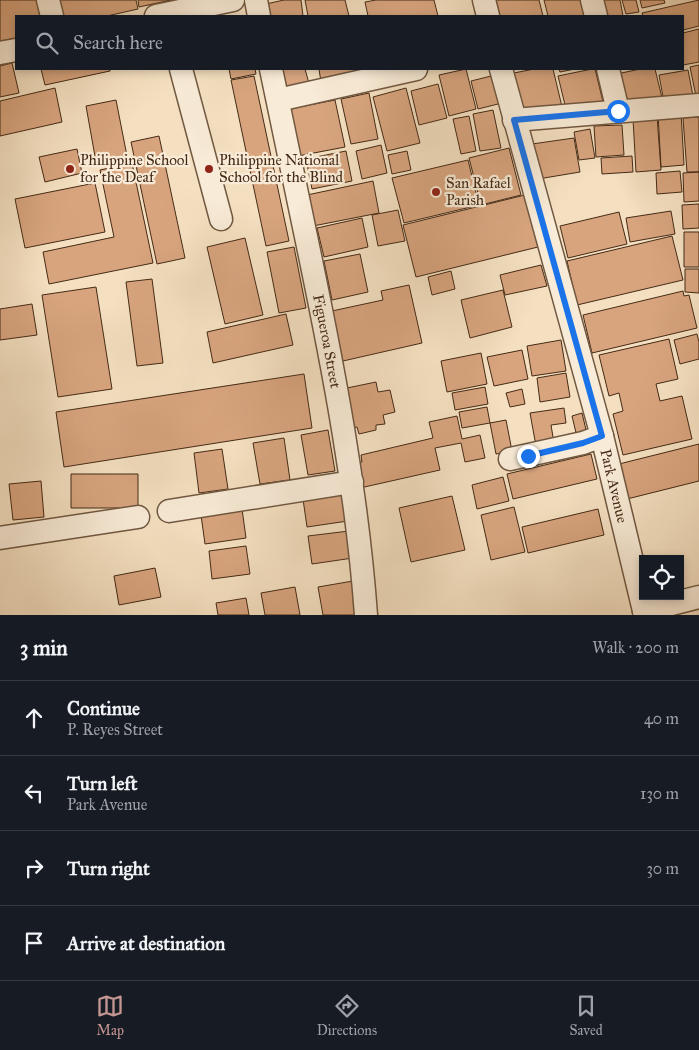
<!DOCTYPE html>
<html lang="en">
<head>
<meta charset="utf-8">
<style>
  :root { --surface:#171b24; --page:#242831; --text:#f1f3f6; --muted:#9ea1a6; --line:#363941; --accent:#c59692 }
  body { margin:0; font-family:"IM FELL Great Primer",serif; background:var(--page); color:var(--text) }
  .controls { position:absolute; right:15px; bottom:15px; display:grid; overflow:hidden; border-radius:0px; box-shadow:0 2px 8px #0003 }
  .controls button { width:45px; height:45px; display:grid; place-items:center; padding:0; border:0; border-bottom:1px solid var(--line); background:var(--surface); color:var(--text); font:25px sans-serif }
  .stop { position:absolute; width:15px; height:15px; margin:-11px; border:4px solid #1a73e8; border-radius:50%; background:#fff }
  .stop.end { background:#1a73e8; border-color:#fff; box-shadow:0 1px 5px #0008 }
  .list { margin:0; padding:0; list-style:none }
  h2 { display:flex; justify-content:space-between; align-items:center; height:65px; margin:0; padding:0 20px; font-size:21px }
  h2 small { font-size:16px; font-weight:400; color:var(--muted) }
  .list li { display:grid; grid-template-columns:32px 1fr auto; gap:15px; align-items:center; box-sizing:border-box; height:75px; padding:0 20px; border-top:1px solid var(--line) }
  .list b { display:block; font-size:19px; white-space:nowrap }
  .list p { margin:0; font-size:16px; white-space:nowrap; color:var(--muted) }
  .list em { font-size:16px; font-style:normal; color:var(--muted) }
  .icon { flex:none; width:28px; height:28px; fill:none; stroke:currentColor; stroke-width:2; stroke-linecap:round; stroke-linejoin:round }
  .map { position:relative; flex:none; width:699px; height:615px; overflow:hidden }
  .search { position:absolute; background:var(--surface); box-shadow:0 2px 8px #0003; left:15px; right:15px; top:15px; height:55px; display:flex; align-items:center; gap:12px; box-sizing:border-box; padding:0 18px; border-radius:0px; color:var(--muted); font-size:19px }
  .sheet { height:365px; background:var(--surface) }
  nav { display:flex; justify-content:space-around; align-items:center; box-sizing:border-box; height:70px; border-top:1px solid var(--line); background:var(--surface); font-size:14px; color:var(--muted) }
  nav a { display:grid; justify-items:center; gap:2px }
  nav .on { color:var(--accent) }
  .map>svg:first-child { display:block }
  .building { fill:#d7a47e; stroke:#452a16 }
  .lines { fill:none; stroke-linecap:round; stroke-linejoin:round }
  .minor-casing { stroke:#715841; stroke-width:25 }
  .minor { stroke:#f8ebd7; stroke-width:22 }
  .route { stroke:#1a73e8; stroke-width:6 }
  .poi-dot { fill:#8f2418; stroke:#f8ebd7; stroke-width:2 }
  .labels { text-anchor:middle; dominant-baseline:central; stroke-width:4.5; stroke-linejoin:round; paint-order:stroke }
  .poi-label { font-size:15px; fill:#452a16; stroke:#f8ebd7; text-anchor:start }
  .street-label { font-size:15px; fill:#452a16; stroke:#f8ebd7 }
</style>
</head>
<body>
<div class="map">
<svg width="699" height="615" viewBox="0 0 699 615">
  <rect width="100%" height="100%" fill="#f4e0c1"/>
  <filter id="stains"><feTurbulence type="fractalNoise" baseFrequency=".004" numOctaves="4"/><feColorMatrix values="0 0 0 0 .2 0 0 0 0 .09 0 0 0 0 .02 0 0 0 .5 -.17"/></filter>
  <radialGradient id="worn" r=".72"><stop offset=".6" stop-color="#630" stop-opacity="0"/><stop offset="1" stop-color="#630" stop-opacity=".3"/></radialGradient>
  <path class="building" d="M0 0H136L138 9 107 16H16V38L0 41Z
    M138 0H171L139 7Z
    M284 0H301L303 16H268L266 4Z
    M305 0H345L349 16H308Z
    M376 0H434L438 16H368L365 2Z
    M496 0H539L543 16H500Z
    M544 0H585L589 16H548Z
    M599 0H620L623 16H602Z
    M622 0H636L639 12 626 14Z
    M640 0H664L665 3 642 8Z
    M699 0V26L683 30V16H643L642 13Z
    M699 29V62L683 65V33Z
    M12 63 19 93 0 97V66Z
    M699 65V95L696 96 690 67Z
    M41 69H110V71L45 85Z
    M229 69H255L256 74 231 79Z
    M275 69H305L310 87 280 96Z
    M319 69H361L362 74 321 82Z
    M466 69 476 109 449 116 439 75Z
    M534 69H553L563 111 518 114 509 74Z
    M559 69H575L560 72Z
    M592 69H595L604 106 566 109 558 76Z
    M640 69H655L663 102 623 100 617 74Z
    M688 70 693 96 664 102 659 75Z
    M495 75 502 103 478 109 471 81Z
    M254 76 289 241 266 246 231 80Z
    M438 84 447 118 419 125 411 91Z
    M55 88 62 122 0 136V101Z
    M406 88 420 143 387 151 373 97Z
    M369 93 378 139 351 144 341 99Z
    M116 100 127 156 96 162 86 106Z
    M335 100 345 147 293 157 283 110Z
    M493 110 501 148 480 151 473 114Z
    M681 112 684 165 661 167 658 114Z
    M469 116 476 151 461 154 453 119Z
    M657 116 661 170 636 172 633 119Z
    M699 117V172H687L683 118Z
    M622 125 624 155 596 157 594 126Z
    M590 129 595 158 579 160 574 132Z
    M159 136 185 258 157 264 131 142Z
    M574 138 580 172 538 179 532 144Z
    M381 145 387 173 362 179 356 151Z
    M509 148 521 195 481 205 469 158Z
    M77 149 82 173 45 182 39 157Z
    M346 151 352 181 312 189 306 159Z
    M407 151 411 170 392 174 388 155Z
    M632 156 633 172 602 174 601 158Z
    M468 160 479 205 404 223 392 178Z
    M132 163 153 263 49 284 43 252 114 237 100 170Z
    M680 171 682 192 657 194 656 173Z
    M699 172V201L684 202 683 173Z
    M373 181 379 213 313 226 307 195Z
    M95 183 105 232 25 248 15 199Z
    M525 195 538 247 416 277 403 225Z
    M699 204V228L683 229 682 205Z
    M398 210 405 241 378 246 372 215Z
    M671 211 675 234 630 242 626 218Z
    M619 212 627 244 568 258 560 226Z
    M362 218 368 247 324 257 317 228Z
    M684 232H699V267H684Z
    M672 236 683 280 577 305 567 261Z
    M245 238 263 315 225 324 207 247Z
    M294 247 306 308 279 313 267 252Z
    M360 254 368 292 332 300 324 261Z
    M541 265 547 286 505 295 500 275Z
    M685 269H699V293L685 292Z
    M451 271 455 289 432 295 428 277Z
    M152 279 163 363 137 366 126 282Z
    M409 285 422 343 343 361 332 311 383 300 381 291Z
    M96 287 112 389 58 397 42 295Z
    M503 290 512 327 470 338 461 300Z
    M683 291 684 296 689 295 697 328 592 353 583 315Z
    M32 304 37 335 0 340V309Z
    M286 314 293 345 213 363 207 332Z
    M697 334 699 342V359L680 364 674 340Z
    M669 339 678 379 656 384 660 401 682 396 692 439 623 455 613 414 623 411 619 393 609 396 599 355Z
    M561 340 566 371 532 376 527 346Z
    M522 350 528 379 494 386 487 357Z
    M481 353 487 384 447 392 441 361Z
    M566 373 570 397 540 402 537 378Z
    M304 374 312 428 64 467 56 412Z
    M376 382 378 392 390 390 395 412 383 415 385 424 376 425V430L359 434 357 427 351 428 345 399 349 398 347 388Z
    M485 387 488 404 455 410 452 393Z
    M522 389 525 404 510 407 506 393Z
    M487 407 490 423 462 428 459 412Z
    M564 408 566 423 551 425 554 443 536 446 530 413Z
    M582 413 587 434 577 437 572 416Z
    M457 416 462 439 480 435 485 458 465 462 461 443 435 448 440 470 360 488 355 464 362 462 361 455 433 438 429 422Z
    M506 420 512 451 496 454 490 423Z
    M328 430 335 471 308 475 301 435Z
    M284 438 290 480 260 484 253 443Z
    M699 444V481L627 499 619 464Z
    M222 449 228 489 199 493 194 453Z
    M591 454 597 479 513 499 507 474Z
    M71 474H138V508H71Z
    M503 477 509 501 477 509 472 485Z
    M41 481 44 517 13 520 9 484Z
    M344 493 348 521 307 527 303 499Z
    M452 496 465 550 411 562 399 508Z
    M514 507 525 552 491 560 481 515Z
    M242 509 246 538 205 544 201 515Z
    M598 509 604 535 528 553 522 527Z
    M349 531 353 558 312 564 308 536Z
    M246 546 250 574 212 579 209 551Z
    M155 568 161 597 119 605 114 576Z
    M353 581 359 615H323L318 587Z
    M295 587 300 615H265L261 593Z
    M246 598 249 615H218L216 603Z"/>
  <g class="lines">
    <defs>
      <g id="minor">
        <path d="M48 0 52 16"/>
        <path d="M256 0 259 16"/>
        <path d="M484 0 488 16"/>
        <path d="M592 0 596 16"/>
        <path d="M156 16 233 0"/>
        <path d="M0 53 16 50"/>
        <path d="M181 69 221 219"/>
        <path id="s1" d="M271 69C284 129 296 190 309 251 334 371 357 492 366 615"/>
        <path id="s2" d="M501 69 602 436 645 615"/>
        <path d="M608 69 618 111"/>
        <path d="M278 100 416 69"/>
        <path d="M514 120 699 105"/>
        <path d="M510 459 583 443 602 436"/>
        <path d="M169 511 352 482"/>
        <path d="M0 538 138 517"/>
        <path d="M644 611 699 597"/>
      </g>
    </defs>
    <use href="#minor" class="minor-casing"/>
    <use href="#minor" class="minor"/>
  </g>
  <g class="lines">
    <path class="route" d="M528 456 583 443 602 436 514 120 618 111"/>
  </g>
  <g class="poi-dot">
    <circle cx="70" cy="169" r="5"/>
    <circle cx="209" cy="169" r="5"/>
    <circle cx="436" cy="192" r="5"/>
  </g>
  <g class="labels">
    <g class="poi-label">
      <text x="80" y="160">Philippine School<tspan x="80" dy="17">for the Deaf</tspan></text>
      <text x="219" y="160">Philippine National<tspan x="219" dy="17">School for the Blind</tspan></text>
      <text x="446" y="183">San Rafael<tspan x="446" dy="17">Parish</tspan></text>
    </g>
    <g class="street-label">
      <text stroke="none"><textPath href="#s1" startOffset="278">Figueroa Street</textPath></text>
      <text stroke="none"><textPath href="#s2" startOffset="432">Park Avenue</textPath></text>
    </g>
  </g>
  <rect width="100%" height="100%" filter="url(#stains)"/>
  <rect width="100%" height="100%" fill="url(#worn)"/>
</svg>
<div class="controls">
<button><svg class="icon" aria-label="locate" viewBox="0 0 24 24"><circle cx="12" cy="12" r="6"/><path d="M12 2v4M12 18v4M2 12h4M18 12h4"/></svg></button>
</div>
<div class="stop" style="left:618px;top:111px"></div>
<div class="stop end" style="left:528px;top:456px"></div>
<div class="search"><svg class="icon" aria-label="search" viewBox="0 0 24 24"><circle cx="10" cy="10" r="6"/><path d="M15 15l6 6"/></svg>Search here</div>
</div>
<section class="sheet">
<h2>3 min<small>Walk · 200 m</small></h2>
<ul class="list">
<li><svg class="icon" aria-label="ahead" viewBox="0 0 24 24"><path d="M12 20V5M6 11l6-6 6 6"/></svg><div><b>Continue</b><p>P. Reyes Street</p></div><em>40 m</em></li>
<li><svg class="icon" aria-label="left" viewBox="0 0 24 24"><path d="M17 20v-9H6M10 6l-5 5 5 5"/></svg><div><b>Turn left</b><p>Park Avenue</p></div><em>130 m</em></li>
<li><svg class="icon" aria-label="right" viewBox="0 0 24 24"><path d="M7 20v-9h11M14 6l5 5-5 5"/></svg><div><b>Turn right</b></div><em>30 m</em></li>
<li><svg class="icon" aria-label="arrive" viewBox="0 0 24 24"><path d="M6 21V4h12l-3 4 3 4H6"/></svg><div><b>Arrive at destination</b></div></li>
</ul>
</section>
<nav>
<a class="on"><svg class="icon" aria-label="map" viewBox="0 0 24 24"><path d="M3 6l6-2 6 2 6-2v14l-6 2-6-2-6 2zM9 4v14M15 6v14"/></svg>Map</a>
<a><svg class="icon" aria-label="directions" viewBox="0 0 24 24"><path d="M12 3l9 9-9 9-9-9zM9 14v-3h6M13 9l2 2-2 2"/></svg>Directions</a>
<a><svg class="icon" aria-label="saved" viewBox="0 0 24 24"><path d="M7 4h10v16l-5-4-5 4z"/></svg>Saved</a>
</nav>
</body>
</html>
